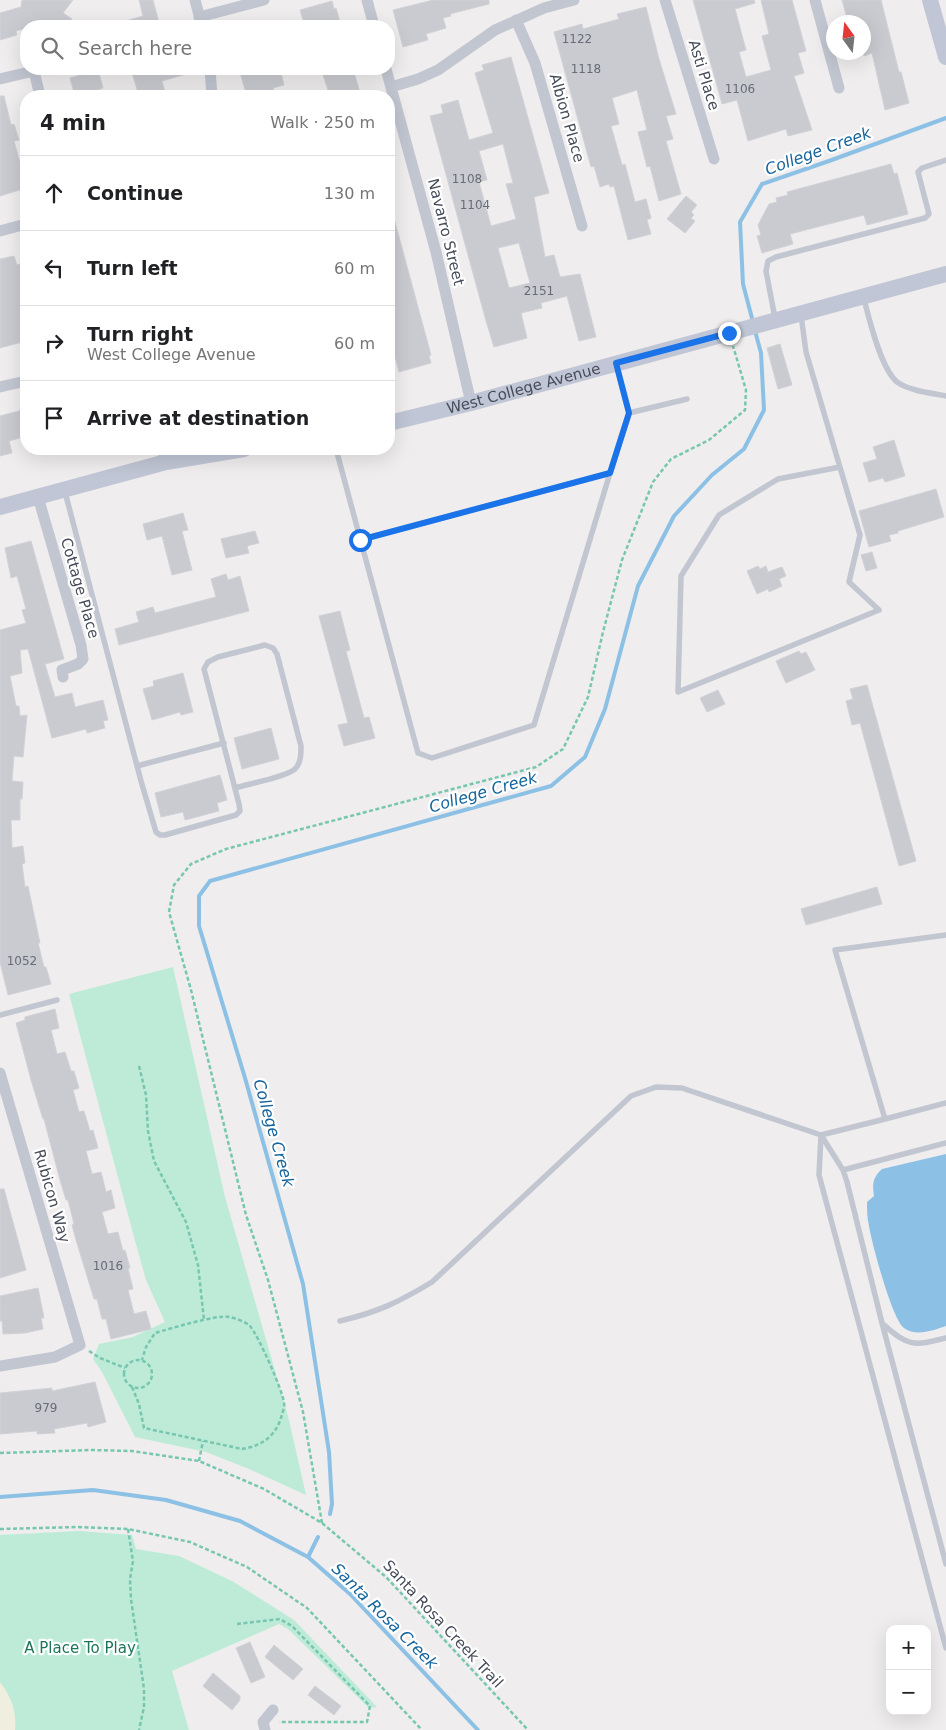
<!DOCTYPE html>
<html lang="en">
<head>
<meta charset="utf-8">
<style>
  :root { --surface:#fff; --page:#f2f2f2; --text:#202124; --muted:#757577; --line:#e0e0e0 }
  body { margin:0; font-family:"DejaVu Sans",sans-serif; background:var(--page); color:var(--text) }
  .controls { position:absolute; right:15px; bottom:15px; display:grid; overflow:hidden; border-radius:10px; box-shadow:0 5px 20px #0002 }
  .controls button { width:45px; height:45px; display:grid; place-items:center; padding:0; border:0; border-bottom:1px solid var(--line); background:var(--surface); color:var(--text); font:25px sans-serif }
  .compass { position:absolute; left:826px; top:15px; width:45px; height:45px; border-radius:50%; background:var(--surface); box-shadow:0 5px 20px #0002; rotate:345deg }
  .stop { position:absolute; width:15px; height:15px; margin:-11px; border:4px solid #1a73e8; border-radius:50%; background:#fff }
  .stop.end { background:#1a73e8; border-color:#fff; box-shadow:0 1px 5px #0008 }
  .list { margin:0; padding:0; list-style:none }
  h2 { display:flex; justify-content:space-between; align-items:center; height:65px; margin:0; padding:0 20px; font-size:21px }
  h2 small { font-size:16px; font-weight:400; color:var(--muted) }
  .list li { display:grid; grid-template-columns:32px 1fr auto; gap:15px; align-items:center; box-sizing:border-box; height:75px; padding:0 20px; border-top:1px solid var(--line) }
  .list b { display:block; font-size:19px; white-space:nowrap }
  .list p { margin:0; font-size:16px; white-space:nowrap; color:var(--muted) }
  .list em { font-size:16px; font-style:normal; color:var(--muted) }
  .icon { flex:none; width:28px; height:28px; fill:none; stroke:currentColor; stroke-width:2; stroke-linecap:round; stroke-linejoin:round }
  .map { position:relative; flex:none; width:946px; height:1730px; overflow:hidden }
  .search { position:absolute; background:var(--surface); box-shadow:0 5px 20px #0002; left:20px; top:20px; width:375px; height:55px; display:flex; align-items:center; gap:12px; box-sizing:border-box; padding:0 18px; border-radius:20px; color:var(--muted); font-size:19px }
  .panel { position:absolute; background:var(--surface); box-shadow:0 5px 20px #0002; left:20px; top:90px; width:375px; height:365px; border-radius:20px }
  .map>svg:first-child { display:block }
  .green { fill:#bdebd8 }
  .sand { fill:#f0eede }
  .water { fill:#8cc1e5 }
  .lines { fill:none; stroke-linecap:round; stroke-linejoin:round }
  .stream { stroke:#8cc1e5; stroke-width:4 }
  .building { fill:#cacbd1; stroke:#d1d2d8; fill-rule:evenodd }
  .path { stroke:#77c7b0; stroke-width:2.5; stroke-dasharray:4 2.5; stroke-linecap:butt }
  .lane { stroke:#c1c6d1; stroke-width:5.5 }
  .street { stroke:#c1c6d1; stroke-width:11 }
  .secondary { stroke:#c0c6d5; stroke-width:16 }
  .route { stroke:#1a73e8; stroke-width:6 }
  .labels { text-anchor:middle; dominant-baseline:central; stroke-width:4.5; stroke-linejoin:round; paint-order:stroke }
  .number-label { font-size:12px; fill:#676c77 }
  .street-label { font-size:15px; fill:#464c59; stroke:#fff }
  .park-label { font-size:15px; fill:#1c755a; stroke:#fff }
  .water-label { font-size:16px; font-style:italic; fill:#15659d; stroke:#fff }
</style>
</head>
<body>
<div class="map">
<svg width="946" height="1730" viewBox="0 0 946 1730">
  <rect width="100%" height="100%" fill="#efeded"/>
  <path class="green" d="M173 967 225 1197 288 1416 306 1495 249 1469 206 1452 135 1437 102 1372 93 1359 99 1344 133 1337 165 1322 146 1280 134 1237 69 994Z
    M79 1531 132 1535 136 1549 179 1556 232 1581 294 1620 377 1707 369 1708 288 1629 279 1624 172 1671 189 1730H0V1535Z"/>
  <path class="sand" d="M0 1682C11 1696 17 1712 15 1730H0Z"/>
  <path class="water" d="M946 1154V1326C934 1330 916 1337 904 1328 892 1319 872 1244 869 1226 867 1218 867 1210 867 1202L874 1196C872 1184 873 1177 882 1169Z"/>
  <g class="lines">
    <path class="stream" d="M753 322 743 284 740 222 762 184 829 161 946 118
      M0 1497 93 1490 166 1500 240 1521 308 1557 350 1594 478 1730
      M330 1514 332 1504 329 1452 303 1284 245 1078 199 926V896L210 881 551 786 585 757 605 709 638 586 674 516 712 475 744 449 764 410 761 353 755 331
      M308 1557 318 1537"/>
  </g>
  <path class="building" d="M22 0H73L63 13 72 19 67 26H26V28L16 31 17 35 0 40V13L21 7Z
    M139 0H153L160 26H119L118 23 143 16Z
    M433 0H489V4L450 14 451 16 443 18 446 28 426 34 428 40 403 47 393 10Z
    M693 0H754L755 3 735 9 746 50 739 52 746 77 771 70 762 36 769 34 761 0H792L806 51 798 53 804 73 794 76 812 130 788 136 786 129 748 141 737 100 722 104Z
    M842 0H881L899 72H901L909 103 885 110 872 53 864 56V22H848Z
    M332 1 334 9 336 8 340 22 326 26H305L300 10Z
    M646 7 659 59 676 114 666 116 673 139 666 141 681 194 659 201 650 166 647 167 638 132 647 130 637 90 612 98 619 124 611 126 622 165 625 164 635 202 646 199 651 218 647 220 651 234 628 240 614 186 610 187 609 184 600 187 594 166 591 167 554 32 582 24 583 29 619 19 617 14Z
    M511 57 549 193 534 197 545 257 554 255 560 277 580 274 596 337 579 341 567 296 541 303 542 308 521 313 527 338 494 347 486 321 430 116 443 113 441 105 458 100 469 140 493 133 475 73 484 70 482 65ZM503 144 513 183 506 184 516 219 491 226 479 182 487 180 479 151ZM519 243 530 283 509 288 498 248Z
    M131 69H193V72L162 81 166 96H139Z
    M239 69H280L284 85 273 88 275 96H247Z
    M321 69H353L361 96H330Z
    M98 70 103 88 94 91 96 96H75L70 78Z
    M0 96H4L11 125 14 124 19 140 14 141 22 170 26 169V188L0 196Z
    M891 164 894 174 897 173 908 214 867 225 864 215 790 234 793 244 762 253 757 236 761 235 758 225 769 204 777 202 776 198 788 195 787 192Z
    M686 196 697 205 691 212 694 215 691 218 695 221 685 233 667 219Z
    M392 211 431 355 429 356 431 363 399 372 392 345 389 346V212Z
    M14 256 17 265 26 262V341L0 348V259Z
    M780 344 792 385 778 389 767 348Z
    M26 409V435L20 436V438L9 441 12 453 0 456V416Z
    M894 440 905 476 885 482 883 478 869 482 863 463 877 459 873 447Z
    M936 489 944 517 898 531V533L889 535 891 541 869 547 859 511Z
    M183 513 188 530 182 531 192 570 172 575 162 536 147 540 143 524Z
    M255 531 259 543 247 546 249 553 226 558 221 539Z
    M31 541 64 659 45 664 55 697 72 693 75 707 103 700 108 720 103 721 105 728 87 733 86 729 52 738 28 649 20 650 22 673 10 676 16 706H19L20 716 27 715 23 757 14 756 12 781 23 782 22 799H20V820H11L12 848 23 846 25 863 22 864 25 887 28 886 40 943H38L44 967H46L51 984 8 995 0 962V630L26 623 22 610 26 609 17 576 11 578 5 548Z
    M872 552 877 568 866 571 861 555Z
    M758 566 760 569 766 566 768 572 782 567 786 576 779 579 782 586 769 592 768 589 757 594 747 571Z
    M226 574 228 580 240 576 249 611 119 645 115 629 139 622 136 612 153 607 155 613 216 597 211 579Z
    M340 611 350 650 346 651 364 718 369 717 375 738 344 746 338 725 348 723 319 616Z
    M799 651 801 654 806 652 815 670 786 683 776 661Z
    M183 673 193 712 181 715 180 712 152 720 143 689 154 686 153 681Z
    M867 685 916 861 899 866 860 723 852 725 846 701 853 699 850 689Z
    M718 690 725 704 707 712 700 698Z
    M271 728 279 759 242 769 234 738Z
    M220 775 227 800 217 803 219 811 185 820 183 812 161 817 155 793Z
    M877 887 882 904 806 925 801 909Z
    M55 1009 59 1028 51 1030 57 1054 65 1052 71 1071H74L79 1088 73 1090 79 1112 84 1111 90 1131 93 1130 98 1148 86 1151 92 1174 101 1172 106 1192 111 1190 115 1208 102 1212 108 1234 118 1232 123 1251 125 1250 130 1268H128L133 1289 128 1290 134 1314 146 1311 151 1329 111 1339 106 1319H102L97 1299H94L76 1240 72 1225 74 1224 68 1200H66L60 1180 44 1119H43L31 1080 16 1023 25 1020V1017Z
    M0 1189H4L26 1270 0 1278Z
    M38 1288 44 1318H41L43 1329 25 1333 3 1334 2 1321H0V1296Z
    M95 1382 106 1422 88 1427 87 1423 54 1429 55 1433 37 1434V1431L0 1434V1393L52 1388V1391Z
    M250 1642 265 1677 251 1683 236 1648Z
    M274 1645 303 1669 293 1680 265 1657Z
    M213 1673 240 1696V1700L232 1710 203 1686Z
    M315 1686 341 1706 334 1715 308 1695Z"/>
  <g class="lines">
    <path class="path" d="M139 1066 146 1095 148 1131 154 1161 186 1222 198 1265 204 1320
      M89 1351 100 1358 125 1368
      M124 1374a14 14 0 1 1 28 0a14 14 0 1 1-28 0Z
      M132 1387 139 1404 144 1428 242 1449C263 1446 277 1435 282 1414 283 1411 285 1406 284 1403 283 1391 258 1335 250 1326 246 1322 235 1318 229 1317 218 1314 169 1329 155 1333L146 1347 142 1360
      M0 1453 91 1450 132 1451 199 1461 264 1489 322 1523 386 1577 528 1730
      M199 1461 203 1441
      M322 1523 303 1412 268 1280 246 1215 191 990 169 912 174 885 191 864 226 849 536 767 563 749 588 697 603 632 622 560 653 482 671 459 709 440 745 410 746 390 733 346
      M0 1529 78 1527 128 1529 190 1542 247 1567 307 1608 422 1730
      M128 1529 133 1561 130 1579 131 1599 144 1689V1707L139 1730
      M237 1624 280 1619 292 1626 370 1706 367 1722H279"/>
    <path class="lane" d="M864 299C869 319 881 369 897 382 910 391 931 393 946 396
      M801 315 806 352 860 535 849 582 879 610 678 692 681 576 719 515 778 479 840 467
      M775 318 766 271 768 261 776 257 925 218 929 214 918 172 922 168 946 160
      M629 413 687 399
      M336 449 418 753 432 758 534 725 610 473 629 413 616 365
      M65 492 141 781 156 832 160 835H165L236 815 240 811 239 804 204 669 208 662 218 657 265 645 273 648 277 654 301 746C301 754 301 763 295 769 286 777 248 784 235 788
      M360 540 610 473
      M137 766 224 743
      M946 935 835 950 885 1119 946 1103
      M0 1015 57 1000
      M885 1119 821 1135 843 1170 847 1182 882 1323 946 1564
      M843 1170 946 1143
      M340 1321C378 1312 399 1302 432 1282L631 1096 656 1087 682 1088 821 1135 819 1175 946 1648
      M883 1324C908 1347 914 1346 946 1338"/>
    <path class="street" d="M195 0 202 26
      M367 0 374 26
      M665 0 714 159
      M815 0 839 88
      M199 17 264 0
      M516 20 535 63 582 226
      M210 69 212 96
      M386 69 436 252 471 403
      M0 79 34 71 40 96
      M391 87 418 79 438 70 495 30 544 8 574 0
      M0 231 26 224
      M0 387 26 381
      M162 449 166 462
      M38 497 81 645 83 659 78 664 62 670 63 677
      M0 1073 80 1345 55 1357 0 1366
      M265 1730 263 1722 273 1710"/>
    <g class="secondary">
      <path d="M930 0 946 57"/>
      <path id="s1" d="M389 423 471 403 946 274"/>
      <path d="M0 507 166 462 244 449"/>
    </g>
  </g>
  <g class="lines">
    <path class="route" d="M360 540 610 473 629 413 616 363 729 333"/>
  </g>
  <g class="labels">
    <g class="number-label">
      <text x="577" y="39">1122</text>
      <text x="586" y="69">1118</text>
      <text x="740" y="89">1106</text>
      <text x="467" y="179">1108</text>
      <text x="475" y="205">1104</text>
      <text x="539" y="291">2151</text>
      <text x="22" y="961">1052</text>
      <text x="108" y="1266">1016</text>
      <text x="46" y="1408">979</text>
    </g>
    <g class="street-label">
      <text transform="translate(704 75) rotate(73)">Asti Place</text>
      <text transform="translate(567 118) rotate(74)">Albion Place</text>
      <text transform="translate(446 232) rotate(76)">Navarro Street</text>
      <text stroke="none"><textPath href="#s1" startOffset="139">West College Avenue</textPath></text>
      <text transform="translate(80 588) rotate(74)">Cottage Place</text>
      <text transform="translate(52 1196) rotate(74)">Rubicon Way</text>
      <text transform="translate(443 1624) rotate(47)">Santa Rosa Creek Trail</text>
    </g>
    <g class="park-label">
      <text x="80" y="1648">A Place To Play</text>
    </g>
    <g class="water-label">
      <text transform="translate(818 151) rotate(-20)">College Creek</text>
      <text transform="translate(483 792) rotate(-16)">College Creek</text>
      <text transform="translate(274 1133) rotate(74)">College Creek</text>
      <text transform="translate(385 1616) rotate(45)">Santa Rosa Creek</text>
    </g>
  </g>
</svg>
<div class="controls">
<button>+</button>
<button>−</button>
</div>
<svg class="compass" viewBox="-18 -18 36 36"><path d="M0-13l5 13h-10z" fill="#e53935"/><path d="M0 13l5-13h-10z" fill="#757577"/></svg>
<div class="stop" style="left:360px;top:540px"></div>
<div class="stop end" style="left:729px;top:333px"></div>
<div class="search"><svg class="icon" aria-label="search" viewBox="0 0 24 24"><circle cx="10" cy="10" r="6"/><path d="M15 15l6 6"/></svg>Search here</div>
<section class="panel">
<h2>4 min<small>Walk · 250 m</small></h2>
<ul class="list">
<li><svg class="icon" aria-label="ahead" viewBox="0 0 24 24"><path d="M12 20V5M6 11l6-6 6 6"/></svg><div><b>Continue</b></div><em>130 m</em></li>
<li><svg class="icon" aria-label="left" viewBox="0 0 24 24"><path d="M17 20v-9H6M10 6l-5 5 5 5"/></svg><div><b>Turn left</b></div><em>60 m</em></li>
<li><svg class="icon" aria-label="right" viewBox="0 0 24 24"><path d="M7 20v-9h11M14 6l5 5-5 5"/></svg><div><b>Turn right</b><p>West College Avenue</p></div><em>60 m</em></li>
<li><svg class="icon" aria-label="arrive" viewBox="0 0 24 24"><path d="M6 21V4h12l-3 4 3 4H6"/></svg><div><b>Arrive at destination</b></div></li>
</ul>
</section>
</div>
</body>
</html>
